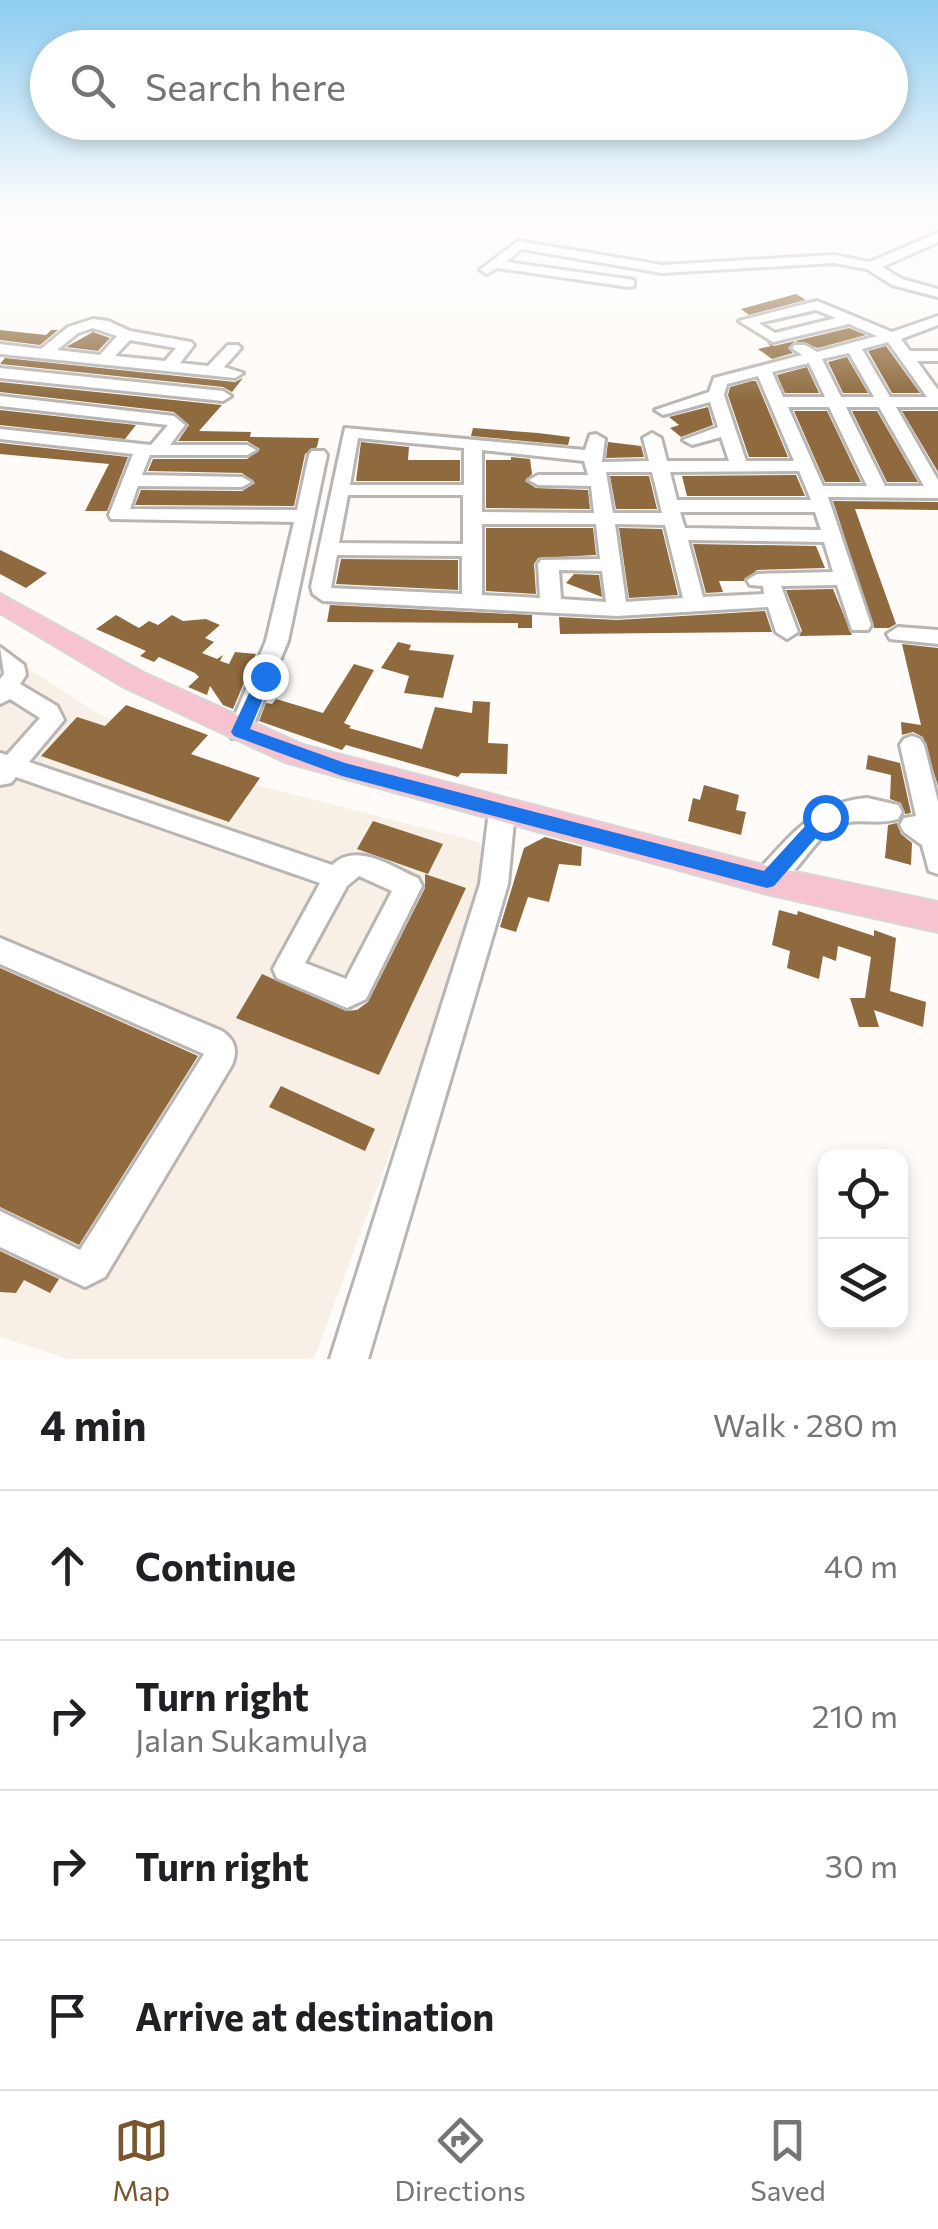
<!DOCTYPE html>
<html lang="en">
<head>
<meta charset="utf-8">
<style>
  :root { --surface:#fff; --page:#f2f2f2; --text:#202124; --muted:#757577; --line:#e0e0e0; --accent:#78572e }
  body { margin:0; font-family:Commissioner,sans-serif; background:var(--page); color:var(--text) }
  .controls { position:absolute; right:30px; bottom:30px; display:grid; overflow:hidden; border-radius:20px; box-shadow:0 5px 15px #0003 }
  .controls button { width:90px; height:90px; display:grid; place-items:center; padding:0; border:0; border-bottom:2px solid var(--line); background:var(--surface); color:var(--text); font:50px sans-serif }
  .stop { position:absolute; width:30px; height:30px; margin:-22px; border:8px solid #1a73e8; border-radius:50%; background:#fff }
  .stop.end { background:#1a73e8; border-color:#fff; box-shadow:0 2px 10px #0008 }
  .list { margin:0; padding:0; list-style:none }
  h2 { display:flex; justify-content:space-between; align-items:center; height:130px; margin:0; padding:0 40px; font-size:42px }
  h2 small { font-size:32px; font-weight:400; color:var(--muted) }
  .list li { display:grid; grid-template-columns:65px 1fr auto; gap:30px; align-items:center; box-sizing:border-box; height:150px; padding:0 40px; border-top:2px solid var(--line) }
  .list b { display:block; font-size:38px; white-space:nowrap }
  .list p { margin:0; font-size:32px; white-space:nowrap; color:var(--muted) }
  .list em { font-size:32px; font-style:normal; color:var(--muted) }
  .icon { flex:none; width:55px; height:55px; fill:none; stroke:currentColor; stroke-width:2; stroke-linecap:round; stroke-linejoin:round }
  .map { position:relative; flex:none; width:938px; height:1359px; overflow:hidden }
  .search { position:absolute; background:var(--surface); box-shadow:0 5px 15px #0003; left:30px; right:30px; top:30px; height:110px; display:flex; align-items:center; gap:25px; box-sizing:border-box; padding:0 35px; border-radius:55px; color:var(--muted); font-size:38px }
  .sheet { height:730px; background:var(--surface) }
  nav { display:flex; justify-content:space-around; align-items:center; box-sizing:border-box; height:140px; border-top:2px solid var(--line); background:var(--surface); font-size:28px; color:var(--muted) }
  nav a { display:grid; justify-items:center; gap:5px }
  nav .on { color:var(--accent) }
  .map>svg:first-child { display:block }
  .built { fill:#f8efe6 }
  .building { fill:#8e6a3e }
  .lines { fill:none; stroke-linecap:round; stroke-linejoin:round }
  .minor-casing { stroke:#b8b5b2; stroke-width:6 }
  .major-casing { stroke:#d7d7d7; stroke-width:4 }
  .minor { fill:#fff; fill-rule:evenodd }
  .major { fill:#f7c3d0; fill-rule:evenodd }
  .route { fill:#1a73e8 }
</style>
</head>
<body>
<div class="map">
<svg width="938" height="1359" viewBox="0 0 938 1359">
  <rect width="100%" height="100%" fill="#fefbf8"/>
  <path class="built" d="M0 650 97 713 252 784 502 848 314 1359H68L0 1337Z"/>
  <path class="building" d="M796 294 806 300 749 315 741 309Z
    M849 328 866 335 818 348 795 341 788 348 793 353 772 359 758 349 771 346 766 342 774 346Z
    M0 330 46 335 51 330H58L40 345 0 340Z
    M93 332 110 338 98 351 66 347Z
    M886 346 920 393H892L868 351Z
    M847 357 868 393H843L828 362Z
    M5 358 235 382 243 378 232 392 223 387 0 364Z
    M807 367 819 393H785L777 375Z
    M752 381H756L788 457H749L728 395 730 387Z
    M0 382 222 405 199 431 251 432 250 437 319 438 317 447 305 454 294 506 135 505 141 490 242 491 255 483 242 473 148 471 153 459H247L260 449 247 441H178L189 425 174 412 0 392Z
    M708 407 713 425 681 437 670 428 679 425 669 417Z
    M0 410 136 425 125 439 0 425Z
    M794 411H827L861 482H825Z
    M852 411H877L918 482H887Z
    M902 411H938V472Z
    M473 428 538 433 570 437 568 445 471 436Z
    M361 442 409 447 408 460H460V481H356Z
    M608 442 641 446 644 457 606 458Z
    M0 443 128 457 107 511H85L109 464 0 454Z
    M511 457 530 459 532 474 525 481 536 488 588 490 590 509 486 508V460H511Z
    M796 475 805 496H687L682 476Z
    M610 476H649L657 509H616Z
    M833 501 938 502V510L855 509 896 624 889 628H874Z
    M486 528H593L596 555 538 558 534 564 536 594 486 591Z
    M619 528 662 529 678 595 629 598Z
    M693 544 816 546 825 568 757 570 744 581H719L723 592 706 593Z
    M0 550 47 573 26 588 0 574Z
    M341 559 458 560V590L336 584Z
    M574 574 599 575 602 597 566 583Z
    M833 589 852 635 799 636 802 631 786 590Z
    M330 605 532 615V628H518V623L327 622Z
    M765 611 772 632 560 634 559 617 617 620Z
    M116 615 139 628 149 621 158 625 172 615 183 621 206 619 220 625 205 638 214 642 202 653 217 659 223 655 220 661 229 664 235 652 256 654 233 709 223 705 210 686 207 695 188 687 199 677 195 673 159 657 154 662 140 656 146 651 96 629Z
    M398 642 411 645 409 650 454 655 443 698 404 693 409 676 381 668Z
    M902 644 938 648V786L923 737 913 732 902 735 901 722 921 725Z
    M354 664 374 670 344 723 351 726 349 728 422 749 435 707 472 713 473 701 490 702 488 743 508 744 507 774 461 773 458 777 346 745 342 750 259 721 266 703 272 704 276 699 323 713Z
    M126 705 208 735 191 754 260 778 229 822 41 756 77 717 105 726Z
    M868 755 900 763 911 813 905 814 901 803 890 799 891 775 866 769Z
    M704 785 739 795 736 810 746 812 741 835 688 821 693 798 700 800Z
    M373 821 443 844 428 874 357 849Z
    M897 823 901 834 912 843 911 865 885 858 888 825Z
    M545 837 582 847 581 866 559 864 549 902 528 897 516 932 500 927 524 848Z
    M425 874 466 888 379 1075 236 1018 262 974 346 1011 357 1010 368 1002 425 888Z
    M779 910 797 915 798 911 874 936V930L896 938 890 991 926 1002 923 1027 874 1010 879 1027H859L850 998H865L871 957 838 946 836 961 823 956 819 979 787 968 790 951 772 945Z
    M0 968 198 1056 79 1245 0 1207Z
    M281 1086 375 1129 365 1151 269 1107Z
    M0 1251 59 1279 50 1293 24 1280 16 1293 0 1292Z"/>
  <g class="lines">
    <defs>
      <path id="minor" d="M938 233V242L882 267 902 279 938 289V297L892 285 867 269 834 263 662 273 521 249 506 262 634 280V286L629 287 497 268 487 274 480 270 518 241 662 265 834 255 870 262Z
        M817 301 892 332 938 316V325L901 339 910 351H938V361H917L938 390V407H896L938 480V498L828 497 871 625 868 630H852L837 585 781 586 798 632 787 639 776 632 768 607 617 616 323 601 313 594 311 587 345 428 585 450 590 435 596 434 605 439 602 462 649 461 643 438 652 433 661 438 667 461H729L721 437 692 445 683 440 718 427 710 402 663 415 655 410 709 392 714 378 802 355 792 348 795 345H805L817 352 877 336 849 324 773 342 739 321ZM816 310 836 318 775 333 759 323ZM888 342 927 397H890L862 349ZM849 353 874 397H841L822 359ZM809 363 825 397H783L772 372ZM758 376 794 461H746L724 395 727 384ZM788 407H829L867 486H823ZM846 407H879L924 486H885ZM358 438 464 448V485H350ZM482 450 584 461 588 475H538L529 480 538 485 591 486 594 513 482 512ZM799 471 811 500H677L670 472ZM606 472H652L662 513H613ZM348 495H463V544L339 543ZM680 512H815L821 530 685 528ZM482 524H596L600 559 541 560 538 564 540 598 482 595ZM615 524 665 525 683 598 626 602ZM688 540 824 542 833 572 757 574 747 580 750 585 763 586 764 594 703 597ZM337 555 462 556V594L331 588ZM559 570 602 571 606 602 561 599Z
        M93 319 108 321 130 331 191 342 194 345 180 363 208 366 228 345H238L241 348 224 367 243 373 235 378 0 354V344L41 349 68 327ZM93 328 117 336 100 355 57 350 78 333ZM130 340 176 348 165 361 115 356Z
        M0 368 223 391 231 396 223 401 0 378Z
        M0 396 174 416 185 425 170 445H247L256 450 247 455H150L142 475 242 477 251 482 242 487 138 486 130 509 297 510 309 455 312 451H324L327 455 288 641 248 738H232L228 732 266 641 294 522 111 519 109 515 133 454 0 439V429L151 445 168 425 0 406Z
        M898 627 938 630V644L890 639 887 634Z
        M0 647 24 665 26 675 20 684 57 706 64 720 29 762 332 865C357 841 392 867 418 878L422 886 366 999 347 1008 277 978 273 969 320 883 16 777 11 783 0 785V753L7 755 40 718 10 699 0 704V679L4 674ZM359 876 392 891 346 979 305 963 347 886Z
        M912 736 920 739 924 745 938 802V874L929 871 922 845 904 832 900 825 904 818 916 816 900 745 904 739Z
        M867 798 898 805 902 812 898 819C873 827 852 813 829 831 808 846 785 898 757 888L754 880 757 872C790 836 815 802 867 798Z
        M502 801 511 804 515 811 508 884 368 1359H330L480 884 489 811 493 804Z
        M0 938 222 1031C235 1040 238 1050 232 1065L105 1277 85 1287 0 1247V1211L80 1250 204 1054 0 964Z"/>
      <path id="major" d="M0 594 144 673 303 745 767 866 938 902V932L767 894 285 762 124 687 0 613Z"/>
    </defs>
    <use href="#minor" class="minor-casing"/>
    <use href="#major" class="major-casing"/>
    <use href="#minor" class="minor"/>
    <use href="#major" class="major"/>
  </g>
  <linearGradient id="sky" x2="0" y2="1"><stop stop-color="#8dcdf0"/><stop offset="0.53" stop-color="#fffdfc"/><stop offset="1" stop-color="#fffdfc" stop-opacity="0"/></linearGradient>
  <rect width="938" height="402" fill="url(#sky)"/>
  <path class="route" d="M265 670 273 676 250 729 345 763 764 871 818 812H831L834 817 774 886 767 888 342 776 234 736 231 732 257 676Z"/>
</svg>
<div class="controls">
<button><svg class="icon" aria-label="locate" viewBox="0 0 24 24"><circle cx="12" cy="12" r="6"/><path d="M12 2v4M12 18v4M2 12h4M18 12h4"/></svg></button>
<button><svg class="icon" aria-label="layers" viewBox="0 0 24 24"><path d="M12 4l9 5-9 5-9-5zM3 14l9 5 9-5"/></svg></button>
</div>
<div class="stop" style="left:825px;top:817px"></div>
<div class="stop end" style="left:265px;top:676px"></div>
<div class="search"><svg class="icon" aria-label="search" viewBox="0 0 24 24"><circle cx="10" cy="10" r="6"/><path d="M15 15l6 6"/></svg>Search here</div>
</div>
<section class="sheet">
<h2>4 min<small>Walk · 280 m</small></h2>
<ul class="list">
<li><svg class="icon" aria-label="ahead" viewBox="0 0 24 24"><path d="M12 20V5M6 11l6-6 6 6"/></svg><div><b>Continue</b></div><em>40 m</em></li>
<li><svg class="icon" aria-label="right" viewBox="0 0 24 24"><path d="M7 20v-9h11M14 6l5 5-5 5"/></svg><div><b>Turn right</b><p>Jalan Sukamulya</p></div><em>210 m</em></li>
<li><svg class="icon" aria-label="right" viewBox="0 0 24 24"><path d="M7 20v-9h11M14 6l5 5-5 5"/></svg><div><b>Turn right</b></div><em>30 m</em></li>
<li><svg class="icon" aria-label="arrive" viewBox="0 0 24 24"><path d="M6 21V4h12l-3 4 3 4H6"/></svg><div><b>Arrive at destination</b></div></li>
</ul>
</section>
<nav>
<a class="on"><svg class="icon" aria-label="map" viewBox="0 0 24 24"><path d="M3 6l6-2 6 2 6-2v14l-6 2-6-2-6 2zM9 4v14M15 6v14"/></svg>Map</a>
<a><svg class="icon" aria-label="directions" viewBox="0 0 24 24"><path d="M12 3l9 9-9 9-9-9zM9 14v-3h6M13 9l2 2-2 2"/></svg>Directions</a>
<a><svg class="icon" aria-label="saved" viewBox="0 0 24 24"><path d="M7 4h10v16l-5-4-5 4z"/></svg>Saved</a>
</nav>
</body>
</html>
